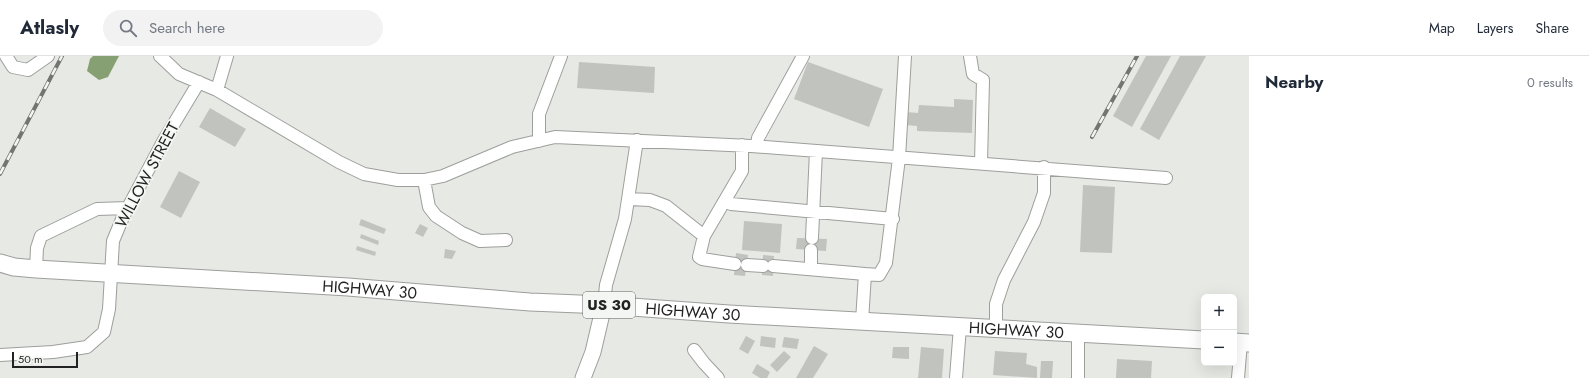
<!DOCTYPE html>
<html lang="en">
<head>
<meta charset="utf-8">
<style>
  :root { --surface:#fff; --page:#f2f2f3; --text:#1f2937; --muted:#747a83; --line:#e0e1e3 }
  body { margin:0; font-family:Jost,sans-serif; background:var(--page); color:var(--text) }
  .controls { position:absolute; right:12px; bottom:12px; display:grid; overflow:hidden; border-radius:6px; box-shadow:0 4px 16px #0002 }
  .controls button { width:36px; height:36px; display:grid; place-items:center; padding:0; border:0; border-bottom:1px solid var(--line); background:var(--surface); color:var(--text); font:20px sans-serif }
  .scale { position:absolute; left:12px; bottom:10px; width:66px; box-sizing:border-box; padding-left:4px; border:2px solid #212221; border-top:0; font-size:11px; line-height:14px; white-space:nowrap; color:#212221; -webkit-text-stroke:3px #f3f6f2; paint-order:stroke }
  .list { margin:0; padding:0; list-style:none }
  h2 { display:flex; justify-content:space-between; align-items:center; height:52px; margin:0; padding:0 16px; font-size:17px }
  h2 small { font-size:13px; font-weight:400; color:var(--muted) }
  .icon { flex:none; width:22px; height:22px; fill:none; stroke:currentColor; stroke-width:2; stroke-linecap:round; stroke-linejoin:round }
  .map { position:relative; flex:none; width:1249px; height:322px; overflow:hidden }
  header { display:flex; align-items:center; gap:24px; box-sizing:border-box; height:56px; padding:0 20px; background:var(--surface); border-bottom:1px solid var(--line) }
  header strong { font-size:19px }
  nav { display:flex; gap:22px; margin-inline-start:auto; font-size:14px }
  .search { width:280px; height:36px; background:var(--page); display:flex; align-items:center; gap:10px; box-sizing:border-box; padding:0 14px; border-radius:22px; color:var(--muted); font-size:15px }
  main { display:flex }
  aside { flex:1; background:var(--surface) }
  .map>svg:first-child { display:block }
  .water { fill:#87a073 }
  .building { fill:#c1c3bf }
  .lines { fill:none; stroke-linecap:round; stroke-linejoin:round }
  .minor-casing { stroke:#9d9f9b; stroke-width:14 }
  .major-casing { stroke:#9d9f9b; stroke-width:17 }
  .highway-casing { stroke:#9d9f9b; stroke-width:19 }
  .minor { stroke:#fff; stroke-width:12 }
  .major { stroke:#fff; stroke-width:15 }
  .highway { stroke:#fff; stroke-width:17 }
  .rail-casing { stroke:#737572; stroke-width:4 }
  .rail { stroke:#f3f6f2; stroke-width:2.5; stroke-dasharray:8; stroke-linecap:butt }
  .labels { text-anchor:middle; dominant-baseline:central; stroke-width:3.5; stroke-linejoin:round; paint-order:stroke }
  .shield { fill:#f3f6f2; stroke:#606260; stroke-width:1 }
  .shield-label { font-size:15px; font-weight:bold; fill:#212221 }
  .street-label { font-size:16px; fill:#212221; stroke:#f3f6f2 }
</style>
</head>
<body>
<header>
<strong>Atlasly</strong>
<div class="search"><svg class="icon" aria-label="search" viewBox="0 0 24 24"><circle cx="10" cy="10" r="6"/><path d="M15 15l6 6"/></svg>Search here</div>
<nav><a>Map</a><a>Layers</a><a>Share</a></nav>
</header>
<main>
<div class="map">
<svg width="1249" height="322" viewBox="0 0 1249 322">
  <rect width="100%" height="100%" fill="#e6e9e4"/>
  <path class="water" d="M93 0H119L108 21 99 24 87 15 90 3Z"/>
  <path class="building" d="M1146 0H1171L1132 71 1113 60Z
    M1180 0H1206L1159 84 1140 73Z
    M579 6 655 11 654 37 577 32Z
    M808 6 883 33 869 71 794 43Z
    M954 43 973 44 972 77 917 75V70L906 69V56L918 57 919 49 954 51Z
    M210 52 246 73 235 91 199 71Z
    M179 115 200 126 181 162 160 151Z
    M1083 129 1115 131 1112 197 1080 196Z
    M361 163 386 173 384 178 359 169Z
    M744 165 782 168 780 197 742 194Z
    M420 168 428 172 423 181 415 177Z
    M361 178 379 185 378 189 360 182Z
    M797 182 827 183 826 195 796 193Z
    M357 190 376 196 375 200 356 194Z
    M445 193 456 195 452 203 444 202Z
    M736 197 748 199 745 220 734 219Z
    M763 199 774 200 773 220 762 219Z
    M746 280 755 285 748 298 739 293Z
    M761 280 776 282 775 292 760 290Z
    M784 281 799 283 797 293 782 291Z
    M814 290 828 298 813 322H796Z
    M893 291H909V303L892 302Z
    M921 291 944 293 942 322H918Z
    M784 295 791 301 777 316 770 309Z
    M995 295 1027 297 1026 308 1037 311V322L993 319Z
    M1117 303 1152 305 1151 322H1116Z
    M1041 305H1053L1052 322H1040Z
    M757 308 770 316 767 322H760L752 317Z"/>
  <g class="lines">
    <defs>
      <path id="minor" d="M6 0 13 11 28 14 48 0
        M160 0 179 18 217 34 339 106 364 118 398 124H424L443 120 512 91 555 81 751 90 1166 122
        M970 0 973 18 983 24 981 107
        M217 34 227 0
        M539 85V58L561 0
        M757 90 758 82 803 0
        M424 124 429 151 436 160 462 177 480 185 506 184
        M629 143 650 144 666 150 704 180 699 201 702 203 735 208
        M725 144 731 148 893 163
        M704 180 742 115V89
        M812 182 816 95
        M747 209 763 210
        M773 210 865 218
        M36 213 37 192 41 180 97 153 128 152
        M811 213V194
        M604 249 606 229 625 163 637 84
        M862 265 865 218 879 219 886 207 899 102 905 0
        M996 273V248L1004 224 1034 166 1044 137V111
        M694 294 704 307 718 322
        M0 299 53 296 87 291 104 276 109 253 113 185 123 161 164 84 199 26
        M956 322 960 271
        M1078 322V277
        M1238 322 1241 286"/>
      <path id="major" d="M583 322 593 296 604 249"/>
      <g id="highway">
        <path id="s1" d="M0 207 14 211 36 213 348 231 530 246 604 249 729 258 1204 284"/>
        <path d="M1234 286 1249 287"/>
      </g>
    </defs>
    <use href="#minor" class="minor-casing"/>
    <use href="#major" class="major-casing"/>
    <use href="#highway" class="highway-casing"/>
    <use href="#minor" class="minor"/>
    <use href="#major" class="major"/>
    <use href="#highway" class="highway"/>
    <defs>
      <path id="rail" d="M1092 81 1137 0
        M0 118 62 0"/>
    </defs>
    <use href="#rail" class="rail-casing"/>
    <use href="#rail" class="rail"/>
  </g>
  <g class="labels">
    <rect class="shield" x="583" y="236" width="52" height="26" rx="3"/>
    <g class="shield-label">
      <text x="609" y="249">US 30</text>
    </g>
    <g class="street-label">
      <text transform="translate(147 119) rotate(-62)">WILLOW STREET</text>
      <text stroke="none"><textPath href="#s1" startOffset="371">HIGHWAY 30</textPath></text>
      <text stroke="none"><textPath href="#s1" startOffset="695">HIGHWAY 30</textPath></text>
      <text stroke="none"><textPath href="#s1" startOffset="1019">HIGHWAY 30</textPath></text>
    </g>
  </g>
</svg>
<div class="controls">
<button>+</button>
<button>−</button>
</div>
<div class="scale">50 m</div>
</div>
<aside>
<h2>Nearby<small>0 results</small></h2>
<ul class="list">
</ul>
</aside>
</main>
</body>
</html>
